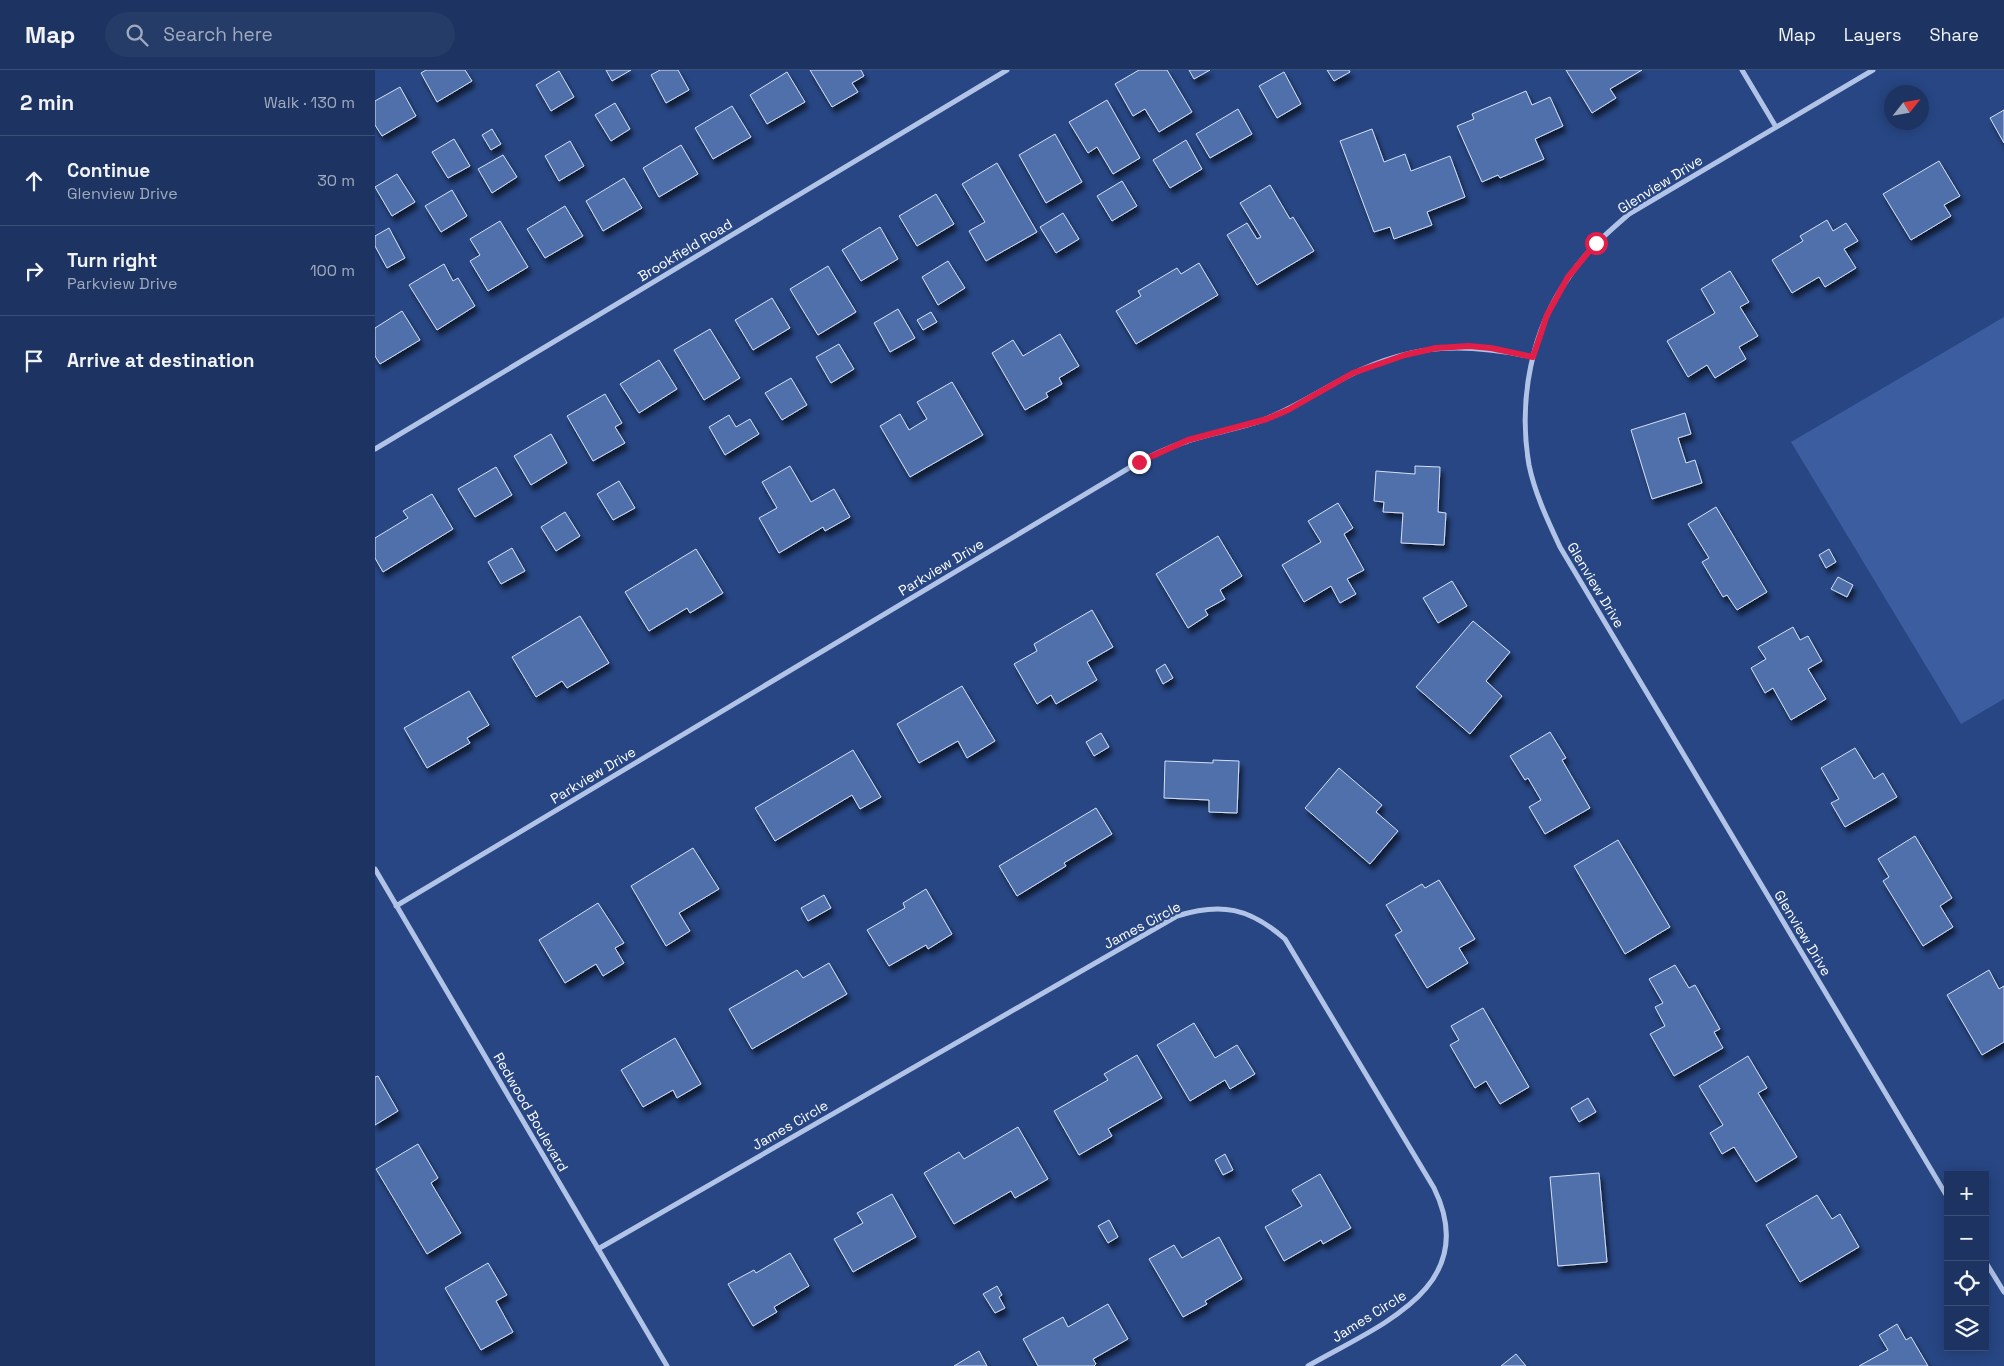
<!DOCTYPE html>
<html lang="en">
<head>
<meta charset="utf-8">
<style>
  :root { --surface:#1d3462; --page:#253c68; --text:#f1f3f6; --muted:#a0aabe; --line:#3b4f77 }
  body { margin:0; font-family:"Space Grotesk",sans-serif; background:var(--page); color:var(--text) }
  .controls { position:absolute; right:15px; bottom:15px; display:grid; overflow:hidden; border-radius:0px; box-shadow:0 2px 12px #0003 }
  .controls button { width:45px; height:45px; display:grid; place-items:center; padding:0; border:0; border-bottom:1px solid var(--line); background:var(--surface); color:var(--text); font:25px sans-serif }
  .compass { position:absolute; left:1509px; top:15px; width:45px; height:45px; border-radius:50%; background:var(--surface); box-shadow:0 2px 12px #0003; rotate:59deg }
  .stop { position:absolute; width:15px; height:15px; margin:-11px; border:4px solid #e11d48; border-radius:50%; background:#fff }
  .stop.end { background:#e11d48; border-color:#fff; box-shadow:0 1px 5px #0008 }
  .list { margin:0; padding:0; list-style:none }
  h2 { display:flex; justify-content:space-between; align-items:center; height:65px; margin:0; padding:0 20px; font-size:21px }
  h2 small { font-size:16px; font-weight:400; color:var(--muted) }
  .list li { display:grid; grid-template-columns:32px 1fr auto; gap:15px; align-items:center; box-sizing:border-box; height:90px; padding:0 20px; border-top:1px solid var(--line) }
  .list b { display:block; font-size:19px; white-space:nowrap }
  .list p { margin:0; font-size:16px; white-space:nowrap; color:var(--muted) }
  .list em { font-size:16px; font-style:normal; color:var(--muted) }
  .icon { flex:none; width:28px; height:28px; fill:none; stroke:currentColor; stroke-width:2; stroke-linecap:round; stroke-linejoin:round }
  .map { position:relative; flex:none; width:1629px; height:1296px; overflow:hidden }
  header { display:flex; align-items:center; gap:30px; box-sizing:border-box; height:70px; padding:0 25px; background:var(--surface); border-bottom:1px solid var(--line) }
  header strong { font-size:24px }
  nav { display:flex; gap:28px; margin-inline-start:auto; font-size:18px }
  .search { width:350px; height:45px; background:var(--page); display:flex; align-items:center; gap:12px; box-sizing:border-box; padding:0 18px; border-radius:28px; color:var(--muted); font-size:19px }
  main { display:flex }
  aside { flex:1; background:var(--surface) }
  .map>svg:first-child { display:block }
  .green { fill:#3c5ea0 }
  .building { fill:#5070ab; stroke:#d4e0f6; filter:url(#shadow) }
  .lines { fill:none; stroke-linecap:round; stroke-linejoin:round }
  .minor { stroke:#b1c4e7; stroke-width:5 }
  .route { stroke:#e11d48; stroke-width:6 }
  .labels { text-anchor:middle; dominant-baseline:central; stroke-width:4.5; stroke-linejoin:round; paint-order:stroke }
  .street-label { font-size:14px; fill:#fff; stroke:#274683 }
</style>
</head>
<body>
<header>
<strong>Map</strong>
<div class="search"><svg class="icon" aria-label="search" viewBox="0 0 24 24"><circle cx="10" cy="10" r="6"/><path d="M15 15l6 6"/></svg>Search here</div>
<nav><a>Map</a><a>Layers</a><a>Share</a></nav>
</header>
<main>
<aside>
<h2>2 min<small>Walk · 130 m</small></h2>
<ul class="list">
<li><svg class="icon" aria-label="ahead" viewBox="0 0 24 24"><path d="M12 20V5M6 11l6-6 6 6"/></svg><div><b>Continue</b><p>Glenview Drive</p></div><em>30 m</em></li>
<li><svg class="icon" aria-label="right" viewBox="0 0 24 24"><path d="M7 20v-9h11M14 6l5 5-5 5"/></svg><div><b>Turn right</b><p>Parkview Drive</p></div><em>100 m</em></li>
<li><svg class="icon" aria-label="arrive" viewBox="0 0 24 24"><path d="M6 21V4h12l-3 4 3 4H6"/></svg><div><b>Arrive at destination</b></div></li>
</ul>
</aside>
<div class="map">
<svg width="1629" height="1296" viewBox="0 0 1629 1296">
  <defs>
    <filter id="shadow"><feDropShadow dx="3" dy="5.5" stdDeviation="2.5" flood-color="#0009"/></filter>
  </defs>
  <rect width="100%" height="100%" fill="#274683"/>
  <path class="green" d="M1629 247V629L1586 654 1416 372Z"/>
  <path class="building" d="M51 0H90L97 11 62 32 46 3Z
    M231 0H256L237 11Z
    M285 0H303L314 20 291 33 276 5Z
    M435 0H486L489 6 477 13 483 22 457 37Z
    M764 0H792L817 42 784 62 770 39 758 46 740 14Z
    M814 0H835L819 9Z
    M952 0H974L975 2 959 11Z
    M1191 0H1267L1235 19 1241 28 1217 43Z
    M184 1 199 27 176 41 161 15Z
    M412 2 430 32 392 54 375 25Z
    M909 2 926 34 902 48 884 16Z
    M25 17 41 46 7 66 0 55V31Z
    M1151 21 1157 35 1175 27 1188 56 1160 69 1169 89 1125 108 1123 105 1107 112 1082 56 1099 49 1097 44Z
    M732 30 765 88 738 104 722 77 713 83 694 52Z
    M240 33 255 59 236 71 220 45Z
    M357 36 376 67 338 89 320 58Z
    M863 39 877 64 835 88 821 64Z
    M1629 40V73L1615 48Z
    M117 59 126 74 116 80 107 65Z
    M997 59 1009 92 1030 84 1036 101 1075 86 1090 127 1052 142 1057 155 1019 169 1015 157 999 162 965 71Z
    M680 64 707 112 671 133 644 85Z
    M79 69 95 96 73 108 57 82Z
    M811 70 827 99 795 118 778 90Z
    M195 71 209 96 184 111 170 86Z
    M306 75 323 104 284 127 268 98Z
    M128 85 142 107 117 123 103 99Z
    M1564 91 1585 126 1569 135 1576 146 1536 170 1508 124Z
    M622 93 662 162 611 191 594 161 610 152 587 114Z
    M22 104 40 132 17 146 0 117Z
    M249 108 267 138 228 161 211 131Z
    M747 111 762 136 737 151 722 126Z
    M895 115 915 149 918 147 939 181 882 215 852 165 872 153 882 169 886 167 865 133Z
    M77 120 92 146 66 162 50 136Z
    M561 124 579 154 542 176 524 146Z
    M190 136 208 166 170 188 152 159Z
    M688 143 704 169 681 183 665 157Z
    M1452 150 1458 161 1471 153 1483 171 1469 179 1481 198 1450 217 1444 207 1417 223 1397 190 1428 171 1425 166Z
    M125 151 153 197 113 221 95 191 105 185 95 169Z
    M505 157 523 189 486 211 467 180Z
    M14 158 30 188 12 198 0 176V166Z
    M573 191 590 218 563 235 547 207Z
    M824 193 843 225 761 274 741 241 766 226 763 221 802 198 806 204Z
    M69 194 78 211 83 208 100 236 62 260 34 215Z
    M453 196 481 242 443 265 415 219Z
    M1355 201 1374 232 1365 237 1383 266 1364 277 1371 289 1340 308 1332 295 1313 307 1292 271 1340 243 1326 219Z
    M397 228 415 258 378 280 360 250Z
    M523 239 540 268 515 282 499 253Z
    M27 241 45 270 5 294 0 286V258Z
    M556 242 562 252 548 260 542 250Z
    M335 259 365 308 329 330 299 280Z
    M685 264 704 296 684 308 687 314 671 323 673 327 650 340 617 283 638 270 648 286Z
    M464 274 479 299 456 313 441 287Z
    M284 290 302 319 264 343 245 314Z
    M416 308 432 335 407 350 390 323Z
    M577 312 608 365 535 407 505 356 525 344 534 360 552 349 542 332Z
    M230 324 247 353 240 357 250 373 218 391 192 346Z
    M1310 343 1316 364 1303 368 1311 393 1320 390 1327 413 1277 429 1256 360Z
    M354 345 361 357 375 349 384 364 350 385 334 357Z
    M176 364 192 393 156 415 139 386Z
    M415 396 436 432 459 419 475 447 450 461 448 457 404 483 384 448 402 438 387 412Z
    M1040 396 1065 397 1063 442 1071 443 1069 475 1026 473 1028 443 1008 442 1009 432 999 431 1001 401 1040 404Z
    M121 397 137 425 100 447 83 419Z
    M244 411 260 438 238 450 222 424Z
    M57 424 78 459 8 502 0 488V468L33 448 28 441Z
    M963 433 978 458 969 464 989 500 972 509 981 524 965 533 956 516 929 532 907 495 946 472 933 451Z
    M1341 437 1392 522 1362 540 1352 525 1348 527 1327 492 1334 488 1313 454Z
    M190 442 205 466 181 481 166 457Z
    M843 466 867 506 845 520 850 529 830 540 833 545 813 558 781 504Z
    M137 478 150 501 126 514 113 492Z
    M321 479 348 523 315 543 312 538 274 561 250 522Z
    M1454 479 1461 492 1451 498 1444 485Z
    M1463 507 1478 515 1472 527 1456 519Z
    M1077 511 1092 536 1063 553 1048 528Z
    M717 540 738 577 712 592 722 610 681 634 676 625 662 634 639 594 662 581 659 574Z
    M205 546 234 593 192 618 187 611 161 627 137 587Z
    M1098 551 1135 582 1111 611 1127 626 1095 664 1041 617Z
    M1418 557 1425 570 1433 566 1447 591 1433 599 1451 629 1416 650 1398 618 1390 623 1376 598 1391 589 1383 577Z
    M790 594 798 608 788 614 781 600Z
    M587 616 620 671 592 688 583 671 544 693 522 654Z
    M94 621 114 655 92 668 95 673 52 698 29 658Z
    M1175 662 1191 688 1187 690 1215 738 1170 764 1154 737 1166 730 1153 708 1150 710 1135 686Z
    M726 663 734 677 719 686 711 672Z
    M1480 678 1499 709 1508 703 1522 727 1470 757 1456 733 1464 729 1446 698Z
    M478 680 506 727 485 739 477 725 400 771 380 738Z
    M838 690 864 691 862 743 834 742V730L789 728 790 691 838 693Z
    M964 698 1007 735 1001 742 1023 761 995 794 930 738Z
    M721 738 737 764 689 793 691 796 642 826 624 796Z
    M1540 766 1577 828 1565 836 1578 857 1548 876 1508 811 1514 807 1503 789Z
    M1243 770 1295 857 1250 884 1199 796Z
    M318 778 344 819 304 843 315 861 291 876 256 816Z
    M1064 810 1100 869 1084 878 1093 893 1052 918 1020 865 1027 861 1011 835 1047 814 1050 818Z
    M551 819 577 864 553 879 551 875 514 896 492 860 530 838 528 833Z
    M449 825 456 838 433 851 426 838Z
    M223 833 249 873 240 878 249 893 228 906 221 894 190 913 164 870Z
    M454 893 472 924 377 979 354 939 422 900 428 908Z
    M1300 895 1314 918 1320 915 1345 959 1339 962 1348 978 1299 1006 1275 964 1290 956 1280 937 1288 933 1274 909Z
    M1614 900 1624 919 1629 916V972L1607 985 1572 925Z
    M1108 938 1154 1017 1125 1034 1111 1011 1100 1018 1075 975 1084 970 1076 956Z
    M819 953 840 988 862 975 880 1004 855 1019 850 1010 815 1031 782 975Z
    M300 968 326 1014 302 1028 298 1020 268 1037 246 1000Z
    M762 985 787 1028 733 1059 737 1066 704 1085 679 1041 733 1010 729 1004Z
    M1373 986 1392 1018 1383 1023 1422 1087 1381 1112 1359 1077 1347 1084 1335 1063 1348 1055 1324 1016Z
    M3 1006 23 1041 0 1055V1007Z
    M1213 1028 1221 1042 1204 1052 1196 1038Z
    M643 1057 673 1109 640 1128 636 1121 579 1154 549 1103 584 1082 589 1089Z
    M43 1074 63 1108 56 1113 86 1163 52 1184 1 1099Z
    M850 1084 858 1100 848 1105 840 1090Z
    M1224 1103 1232 1192 1183 1196 1175 1107Z
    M945 1104 976 1158 948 1174 946 1170 909 1191 890 1157 927 1136 917 1120Z
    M517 1124 541 1167 478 1202 459 1169 488 1153 482 1143Z
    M1442 1125 1457 1149 1465 1144 1484 1177 1425 1212 1391 1155Z
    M734 1150 743 1167 733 1173 723 1156Z
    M844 1167 867 1209 830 1231 832 1234 808 1247 774 1189 799 1175 807 1188Z
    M415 1183 434 1216 399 1237 402 1242 378 1256 353 1214 379 1200 381 1203Z
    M113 1193 132 1225 121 1231 138 1262 106 1280 70 1218Z
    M622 1216 627 1225 624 1227 630 1238 620 1243 608 1224Z
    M733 1234 753 1269 718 1289 721 1294 719 1296H663L648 1269 688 1247 693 1257Z
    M1522 1254 1531 1270 1536 1267 1553 1296H1484L1513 1280 1504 1265Z
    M604 1281 612 1296H579Z
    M1141 1284 1151 1296H1126Z"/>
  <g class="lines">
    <path class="minor" d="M1367 0 1401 57
      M1498 0 1254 144C1232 163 1210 182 1194 207 1156 260 1143 331 1154 395 1160 424 1173 451 1185 477L1573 1128
      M0 379 632 0
      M0 799 292 1296
      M21 836 764 392C780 384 796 376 813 371 839 362 867 359 893 348 923 336 949 318 977 304 1039 273 1091 273 1158 287
      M223 1179 802 846C846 832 875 838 910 869L1059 1118C1108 1218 1002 1256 933 1296
      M1610 1191 1629 1222"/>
  </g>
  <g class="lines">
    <path class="route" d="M764 392 813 370 892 349 913 340 978 303 1030 285 1061 278 1094 276 1116 278 1158 287 1172 245 1193 207 1221 173"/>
  </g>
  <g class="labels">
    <g class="street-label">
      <text transform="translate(1285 114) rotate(-32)">Glenview Drive</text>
      <text transform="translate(310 180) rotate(-31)">Brookfield Road</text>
      <text transform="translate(566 497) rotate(-31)">Parkview Drive</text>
      <text transform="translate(1221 515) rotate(59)">Glenview Drive</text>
      <text transform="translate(218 705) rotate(-31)">Parkview Drive</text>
      <text transform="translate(767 855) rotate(-28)">James Circle</text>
      <text transform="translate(1428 863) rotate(59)">Glenview Drive</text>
      <text transform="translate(156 1042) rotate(60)">Redwood Boulevard</text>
      <text transform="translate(415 1055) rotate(-30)">James Circle</text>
      <text transform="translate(994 1246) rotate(-32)">James Circle</text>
    </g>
  </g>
</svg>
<div class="controls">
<button>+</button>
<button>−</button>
<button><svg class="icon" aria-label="locate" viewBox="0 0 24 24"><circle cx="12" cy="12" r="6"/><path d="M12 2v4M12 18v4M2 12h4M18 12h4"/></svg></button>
<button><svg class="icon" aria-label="layers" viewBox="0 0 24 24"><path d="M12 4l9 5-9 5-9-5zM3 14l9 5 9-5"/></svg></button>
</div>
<svg class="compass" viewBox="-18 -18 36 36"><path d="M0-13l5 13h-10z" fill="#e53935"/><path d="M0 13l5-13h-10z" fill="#a0aabe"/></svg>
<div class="stop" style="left:1221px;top:173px"></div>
<div class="stop end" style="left:764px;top:392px"></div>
</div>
</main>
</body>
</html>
